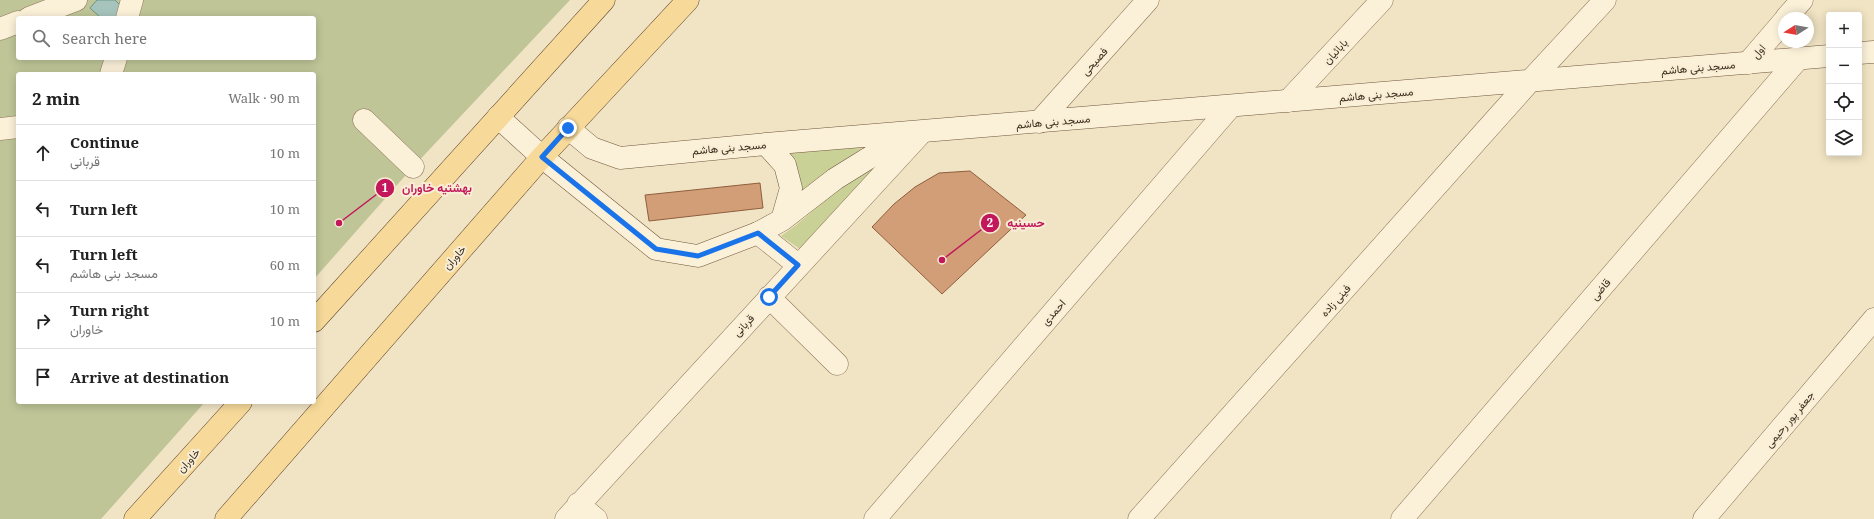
<!DOCTYPE html>
<html lang="en">
<head>
<meta charset="utf-8">
<style>
  :root { --surface:#fff; --page:#f6f6f6; --text:#222; --muted:#767676; --line:#e0e0e0 }
  body { margin:0; font-family:"Noto Serif",Vazirmatn,serif; background:var(--page); color:var(--text) }
  .controls { position:absolute; right:12px; top:12px; display:grid; overflow:hidden; border-radius:4px; box-shadow:0 2px 10px #0003 }
  .controls button { width:36px; height:36px; display:grid; place-items:center; padding:0; border:0; border-bottom:1px solid var(--line); background:var(--surface); color:var(--text); font:20px sans-serif }
  .compass { position:absolute; left:1778px; top:12px; width:36px; height:36px; border-radius:50%; background:var(--surface); box-shadow:0 2px 10px #0003; rotate:259deg }
  .stop { position:absolute; width:12px; height:12px; margin:-9px; border:3px solid #1a73e8; border-radius:50%; background:#fff }
  .stop.end { background:#1a73e8; border-color:#fff; box-shadow:0 1px 4px #0008 }
  .list { margin:0; padding:0; list-style:none }
  h2 { display:flex; justify-content:space-between; align-items:center; height:52px; margin:0; padding:0 16px; font-size:17px }
  h2 small { font-size:13px; font-weight:400; color:var(--muted) }
  .list li { display:grid; grid-template-columns:26px 1fr auto; gap:12px; align-items:center; box-sizing:border-box; height:56px; padding:0 16px; border-top:1px solid var(--line) }
  .list b { display:block; font-size:15px; white-space:nowrap }
  .list p { margin:0; font-size:13px; white-space:nowrap; color:var(--muted) }
  .list em { font-size:13px; font-style:normal; color:var(--muted) }
  .icon { flex:none; width:22px; height:22px; fill:none; stroke:currentColor; stroke-width:2; stroke-linecap:round; stroke-linejoin:round }
  .map { position:relative; flex:none; width:1874px; height:519px; overflow:hidden }
  .search { position:absolute; background:var(--surface); box-shadow:0 2px 10px #0003; left:16px; top:16px; width:300px; height:44px; display:flex; align-items:center; gap:10px; box-sizing:border-box; padding:0 14px; border-radius:4px; color:var(--muted); font-size:15px }
  .panel { position:absolute; background:var(--surface); box-shadow:0 2px 10px #0003; left:16px; top:72px; width:300px; height:332px; border-radius:4px }
  .map>svg:first-child { display:block }
  .green { fill:#cad197 }
  .cemetery { fill:#bfc597; fill-rule:evenodd }
  .water { fill:#a6c4bc; stroke:#6c948a }
  .building { fill:#d29e78; stroke:#8f5e3d }
  .lines { fill:none; stroke-linecap:round; stroke-linejoin:round }
  .pedestrian-casing { stroke:#8e7559; stroke-width:23 }
  .minor-casing { stroke:#8e7559; stroke-width:23 }
  .secondary-casing { stroke:#70563c; stroke-width:23 }
  .primary-casing { stroke:#5c432d; stroke-width:23 }
  .pedestrian { stroke:#fbf1d9; stroke-width:22 }
  .minor { stroke:#fbf1d9; stroke-width:22 }
  .secondary { stroke:#fbf1d9; stroke-width:22 }
  .primary { stroke:#f7da9a; stroke-width:22 }
  .route { stroke:#1a73e8; stroke-width:5 }
  .labels { text-anchor:middle; dominant-baseline:central; stroke-width:4; stroke-linejoin:round; paint-order:stroke }
  .street-label { font-size:11px; fill:#3d2d1e; stroke:#f8eed5 }
  .leader { fill:none; stroke:#c2185b; stroke-width:1.5 }
  .callout-dot { fill:#c2185b; stroke:#f8eed5; stroke-width:1.5 }
  .mark-label { font-size:12px; text-anchor:middle; font-weight:bold; fill:#fff }
  .callout-label { font-size:12px; text-anchor:middle; font-weight:bold; fill:#c2185b; stroke:#f8eed5; stroke-width:4; stroke-linejoin:round; paint-order:stroke }
</style>
</head>
<body>
<div class="map">
<svg width="1874" height="519" viewBox="0 0 1874 519">
  <rect width="100%" height="100%" fill="#f1e4c4"/>
  <path class="green" d="M867 144 801 195C801 174 798 165 787 148Z
    M875 167 845 202 800 249 781 236 795 226 845 184Z"/>
  <path class="cemetery" d="M0 0H570L413 167 314 279V74H18V402H205L101 519H0ZM18 18H314V58H18Z"/>
  <path class="water" d="M97 0H115L124 9 116 18H101L90 8Z"/>
  <path class="building" d="M970 171 1026 215 942 294 872 227 894 204 915 187 939 173Z
    M760 183 763 208 649 221 645 195Z"/>
  <g class="lines">
    <defs>
      <path id="pedestrian" d="M29 18 76 0
        M127 18 132 0
        M0 29 18 22
        M111 74 116 58
        M0 129 18 127"/>
      <path id="minor" d="M1786 18 1802 0
        M1748 63 1784 21
        M1288 101 1382 0
        M364 120 413 167
        M1039 122 1148 0
        M758 233 798 265
        M769 297 837 364
        M578 504 596 519
        M566 519 922 132
        M875 519 1231 106
        M1139 519 1530 81 1605 0
        M1402 519 1798 59
        M1704 519 1874 319"/>
      <path id="secondary" d="M1859 53 1874 52
        M498 117 542 157 656 249 698 256 758 233 782 220 835 179 872 156 910 137
        M568 128 592 148 620 158 766 144 1829 56
        M766 144 785 165 791 188 782 220"/>
      <path id="primary" d="M314 321 604 0
        M135 519 241 402
        M226 519 542 157 688 0"/>
    </defs>
    <use href="#pedestrian" class="pedestrian-casing"/>
    <use href="#minor" class="minor-casing"/>
    <use href="#secondary" class="secondary-casing"/>
    <use href="#primary" class="primary-casing"/>
    <use href="#pedestrian" class="pedestrian"/>
    <use href="#minor" class="minor"/>
    <use href="#secondary" class="secondary"/>
    <use href="#primary" class="primary"/>
  </g>
  <g class="lines">
    <path class="route" d="M568 128 542 157 656 249 698 256 758 233 798 265 769 297"/>
  </g>
  <g class="labels">
    <g class="street-label">
      <text transform="translate(1335 51) rotate(-47)">بابائیان</text>
      <text transform="translate(1758 51) rotate(-50)">اول</text>
      <text transform="translate(1094 61) rotate(-48)">فصیحی</text>
      <text transform="translate(1698 67) rotate(-5)">مسجد بنی هاشم</text>
      <text transform="translate(1376 94) rotate(-5)">مسجد بنی هاشم</text>
      <text transform="translate(1053 121) rotate(-5)">مسجد بنی هاشم</text>
      <text transform="translate(729 147) rotate(-5)">مسجد بنی هاشم</text>
      <text transform="translate(454 257) rotate(-49)">خاوران</text>
      <text transform="translate(1600 289) rotate(-49)">قاضی</text>
      <text transform="translate(1335 300) rotate(-48)">فینی زاده</text>
      <text transform="translate(1053 312) rotate(-49)">احمدی</text>
      <text transform="translate(743 325) rotate(-47)">قربانی</text>
      <text transform="translate(1789 419) rotate(-50)">جعفر پور رحیمی</text>
      <text transform="translate(188 460) rotate(-48)">خاوران</text>
    </g>
  </g>
  <path class="leader" d="M339 223L385 188M942 260L990 223"/>
  <g class="callout-dot">
    <circle cx="339" cy="223" r="4"/>
    <circle cx="942" cy="260" r="4"/>
    <circle cx="385" cy="188" r="10"/>
    <circle cx="990" cy="223" r="10"/>
  </g>
  <g class="mark-label">
    <text x="385" y="192">1</text>
    <text x="990" y="227">2</text>
  </g>
  <g class="callout-label">
    <text x="437" y="192">بهشتیه خاوران</text>
    <text x="1026" y="227">حسینیه</text>
  </g>
</svg>
<div class="controls">
<button>+</button>
<button>−</button>
<button><svg class="icon" aria-label="locate" viewBox="0 0 24 24"><circle cx="12" cy="12" r="6"/><path d="M12 2v4M12 18v4M2 12h4M18 12h4"/></svg></button>
<button><svg class="icon" aria-label="layers" viewBox="0 0 24 24"><path d="M12 4l9 5-9 5-9-5zM3 14l9 5 9-5"/></svg></button>
</div>
<svg class="compass" viewBox="-18 -18 36 36"><path d="M0-13l5 13h-10z" fill="#e53935"/><path d="M0 13l5-13h-10z" fill="#767676"/></svg>
<div class="stop" style="left:769px;top:297px"></div>
<div class="stop end" style="left:568px;top:128px"></div>
<div class="search"><svg class="icon" aria-label="search" viewBox="0 0 24 24"><circle cx="10" cy="10" r="6"/><path d="M15 15l6 6"/></svg>Search here</div>
<section class="panel">
<h2>2 min<small>Walk · 90 m</small></h2>
<ul class="list">
<li><svg class="icon" aria-label="ahead" viewBox="0 0 24 24"><path d="M12 20V5M6 11l6-6 6 6"/></svg><div><b>Continue</b><p>قربانی</p></div><em>10 m</em></li>
<li><svg class="icon" aria-label="left" viewBox="0 0 24 24"><path d="M17 20v-9H6M10 6l-5 5 5 5"/></svg><div><b>Turn left</b></div><em>10 m</em></li>
<li><svg class="icon" aria-label="left" viewBox="0 0 24 24"><path d="M17 20v-9H6M10 6l-5 5 5 5"/></svg><div><b>Turn left</b><p>مسجد بنی هاشم</p></div><em>60 m</em></li>
<li><svg class="icon" aria-label="right" viewBox="0 0 24 24"><path d="M7 20v-9h11M14 6l5 5-5 5"/></svg><div><b>Turn right</b><p>خاوران</p></div><em>10 m</em></li>
<li><svg class="icon" aria-label="arrive" viewBox="0 0 24 24"><path d="M6 21V4h12l-3 4 3 4H6"/></svg><div><b>Arrive at destination</b></div></li>
</ul>
</section>
</div>
</body>
</html>
